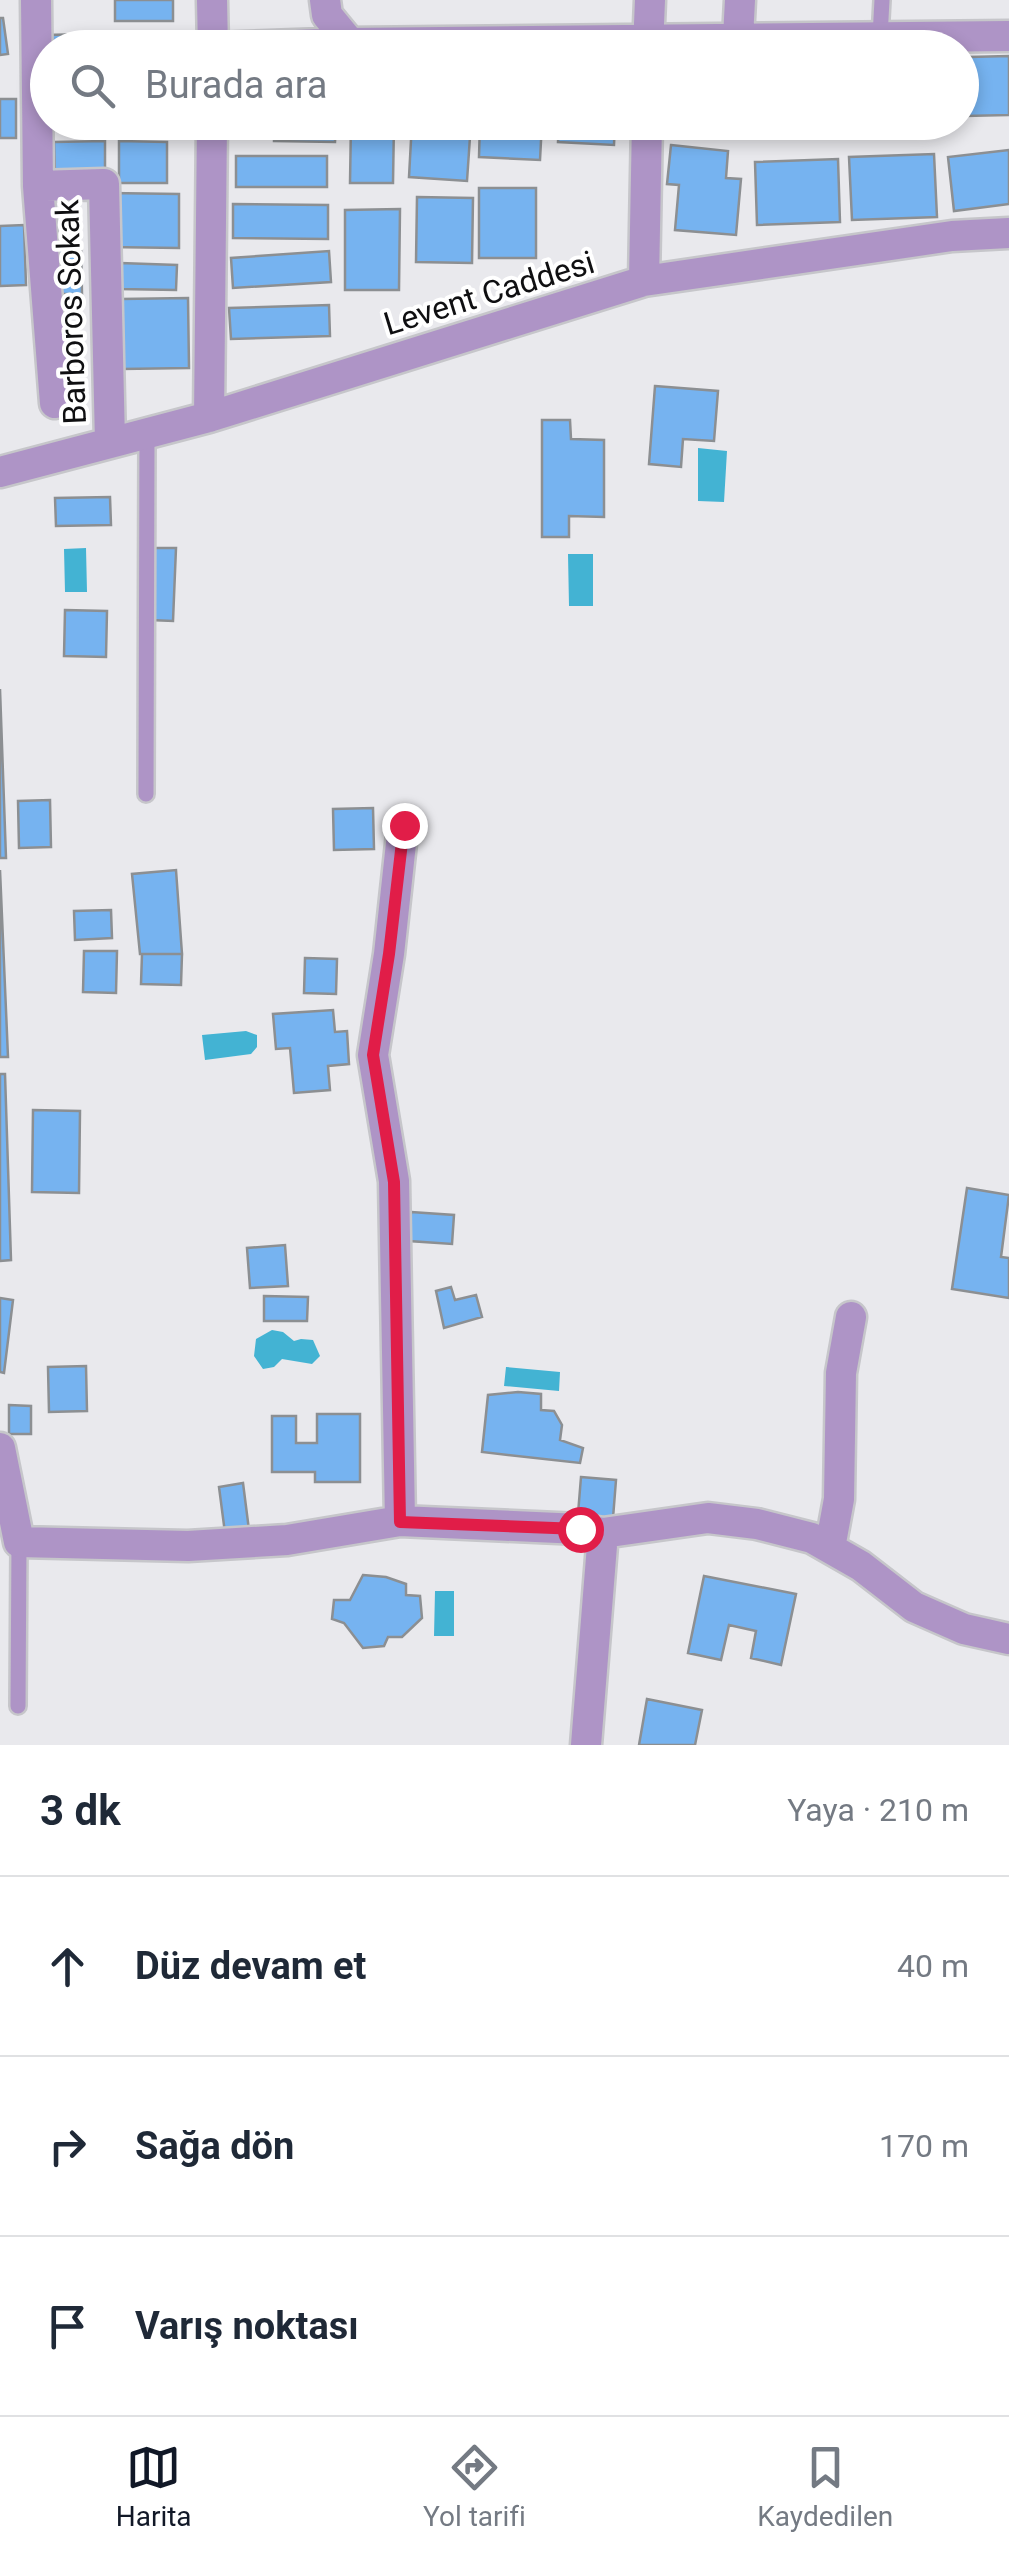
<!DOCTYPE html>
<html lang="tr">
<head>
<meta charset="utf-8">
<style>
  :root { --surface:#fff; --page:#f6f6f7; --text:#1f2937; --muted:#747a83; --line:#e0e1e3; --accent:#111827 }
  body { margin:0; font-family:Roboto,sans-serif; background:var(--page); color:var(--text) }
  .stop { position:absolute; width:30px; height:30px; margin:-22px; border:8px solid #e11d48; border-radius:50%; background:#fff }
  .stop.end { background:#e11d48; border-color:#fff; box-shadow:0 2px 10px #0008 }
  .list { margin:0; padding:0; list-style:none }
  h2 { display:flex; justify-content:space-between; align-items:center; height:130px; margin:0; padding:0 40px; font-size:42px }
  h2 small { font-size:32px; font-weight:400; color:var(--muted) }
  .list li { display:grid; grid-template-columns:65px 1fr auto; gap:30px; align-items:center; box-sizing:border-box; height:180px; padding:0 40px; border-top:2px solid var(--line) }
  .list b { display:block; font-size:38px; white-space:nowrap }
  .list em { font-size:32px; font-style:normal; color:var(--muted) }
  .icon { flex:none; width:55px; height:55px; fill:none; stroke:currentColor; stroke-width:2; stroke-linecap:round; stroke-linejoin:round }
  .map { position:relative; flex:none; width:1009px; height:1745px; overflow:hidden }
  .search { position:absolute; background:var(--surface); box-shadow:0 5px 15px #0003; left:30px; right:30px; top:30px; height:110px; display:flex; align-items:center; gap:25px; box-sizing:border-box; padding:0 35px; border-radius:55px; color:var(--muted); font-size:38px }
  .sheet { height:670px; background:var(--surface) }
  nav { display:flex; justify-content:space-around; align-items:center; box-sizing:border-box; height:140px; border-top:2px solid var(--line); background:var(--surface); font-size:28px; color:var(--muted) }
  nav a { display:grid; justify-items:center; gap:5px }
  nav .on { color:var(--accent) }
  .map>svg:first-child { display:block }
  .water { fill:#43b3d3 }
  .building { fill:#76b3f0; stroke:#8c8f92; stroke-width:2.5 }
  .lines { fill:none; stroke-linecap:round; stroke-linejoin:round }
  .service-casing { stroke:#c6c6ca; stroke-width:20 }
  .minor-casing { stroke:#c6c6ca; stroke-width:35 }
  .service { stroke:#ae94c6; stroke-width:15 }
  .minor { stroke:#ae94c6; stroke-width:30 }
  .route { stroke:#e11d48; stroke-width:12 }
  .labels { text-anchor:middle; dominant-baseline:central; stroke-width:8; stroke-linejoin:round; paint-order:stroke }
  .street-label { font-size:32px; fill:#0f0f11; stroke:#fff }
</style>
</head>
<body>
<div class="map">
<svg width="1009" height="1745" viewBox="0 0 1009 1745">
  <rect width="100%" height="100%" fill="#e9e9ed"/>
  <path class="water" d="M698 448 727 451 724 502 698 501Z
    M86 548 87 592H65L64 549Z
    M568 554H593V606H569Z
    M246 1031 257 1035V1047L251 1054 205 1060 202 1035Z
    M272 1330 283 1332 294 1341 301 1339 313 1340 320 1356 312 1364 282 1359 274 1367 263 1369 254 1356 256 1339Z
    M506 1367 560 1372 559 1391 504 1386Z
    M435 1591H454V1636H434Z"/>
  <path class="building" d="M115 0H173V21H115Z
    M0 18H3L8 54 0 55Z
    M93 34V48H48V122H95V126L46 127 43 35Z
    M167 39V48H120L119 41Z
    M1009 56V115L965 116 969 57Z
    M0 99H16V138H0Z
    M274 122H336L335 142 274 141Z
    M351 122H394L393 183H350Z
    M412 122H471L467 181 409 177Z
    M480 122H542L540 160 479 157Z
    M559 122H615L614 145 558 142Z
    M105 141V173L55 174 54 142Z
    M119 141 167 142V183H119Z
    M671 145 728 151 726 178 741 179 736 235 675 230 679 185 667 184Z
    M1009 150V204L954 211 948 157Z
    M934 154 937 217 852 220 849 157Z
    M236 156H327V187H236Z
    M838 159 840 222 757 225 755 162Z
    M479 188H536V258H479Z
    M109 193 179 194V248L108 247Z
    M417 197 473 198 472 263 416 262Z
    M233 204 328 205V239L233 238Z
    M400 209 399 290H345V210Z
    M24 225 26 285 0 286V226Z
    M81 244 82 294H51L50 245Z
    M329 251 331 282 233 288 231 258Z
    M120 263 177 265 176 290 119 289Z
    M188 298 189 368 122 369 121 299Z
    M329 305 330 336 231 339 229 308Z
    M655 386 718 391 714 441 683 439 681 467 649 464Z
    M542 420H570L571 439 604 440V517L569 516V537H542Z
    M110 497 111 525 56 526 55 498Z
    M153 548H176L173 621 150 620Z
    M65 610 107 611 106 657 64 656Z
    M0 689 6 858H0Z
    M50 800 51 847 19 848 18 801Z
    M373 808 374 849 334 850 333 809Z
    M0 870 8 1057H0Z
    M176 870 182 954H140L132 874Z
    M111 910 112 938 75 940 74 911Z
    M84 951H117L116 993 83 992Z
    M142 954H182L181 985 141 984Z
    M305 958 337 959 336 994 304 993Z
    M333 1010 335 1032 347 1031 349 1064 328 1066 330 1090 294 1093 290 1048 276 1049 273 1014Z
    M0 1074H5L11 1260 0 1261Z
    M33 1110 80 1111 79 1193 32 1192Z
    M967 1188 1009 1195 1001 1257 1009 1258V1298L952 1289Z
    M411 1212 454 1215 452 1244 409 1241Z
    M285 1245 288 1286 250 1288 247 1248Z
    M451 1287 455 1300 476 1295 482 1317 444 1328 436 1291Z
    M264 1296 308 1297 307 1321H264Z
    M0 1298 13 1300 4 1373 0 1372Z
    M86 1366 87 1411 49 1412 48 1367Z
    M518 1392 541 1394V1410L554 1411 562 1425 560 1440 583 1448 580 1463 482 1452 488 1395Z
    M9 1405 31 1406V1434H9Z
    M317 1414H360V1482H315V1472H272V1416H296V1443H317Z
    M581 1477 616 1480 613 1518 578 1514Z
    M243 1483 249 1530 225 1533 219 1487Z
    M363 1575 386 1577 406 1584V1595L420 1596 422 1618 402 1637H388L384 1646 363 1648 344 1623 332 1619 334 1600H350Z
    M704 1576 796 1594 781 1665 751 1658 756 1631 729 1625 721 1660 688 1653Z
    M647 1699 702 1710 695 1745H639Z"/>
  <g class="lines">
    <defs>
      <path id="service" d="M880 37 882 0
        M146 794 147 433
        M18 1706 19 1542"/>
      <path id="minor" d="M36 0 38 186 55 403
        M212 0 213 48
        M325 0 327 15 350 43 1009 36
        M738 38 740 0
        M213 48 350 43
        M648 48 650 0
        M38 186 104 184 110 442
        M644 281 647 122
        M209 417 212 122
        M0 472 209 417 644 281 952 236 1009 233
        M0 1448 19 1542 188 1546 287 1540 400 1521 580 1529 603 1533 708 1518 757 1524 812 1538 861 1566 914 1607 964 1629 1009 1639
        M400 1521 394 1181 373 1055 389 954 403 825
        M830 1548 839 1499 841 1373 851 1317
        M586 1745 603 1533"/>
    </defs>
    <use href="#service" class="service-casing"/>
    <use href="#minor" class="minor-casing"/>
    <use href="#service" class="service"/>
    <use href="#minor" class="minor"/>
  </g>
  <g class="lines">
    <path class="route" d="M404 825 389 954 373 1055 394 1182 400 1522 580 1529"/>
  </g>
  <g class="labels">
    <g class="street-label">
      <text transform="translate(489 293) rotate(-17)">Levent Caddesi</text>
      <text transform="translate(71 312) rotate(-92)">Barboros Sokak</text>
    </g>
  </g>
</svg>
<div class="stop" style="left:580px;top:1529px"></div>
<div class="stop end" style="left:404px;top:825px"></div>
<div class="search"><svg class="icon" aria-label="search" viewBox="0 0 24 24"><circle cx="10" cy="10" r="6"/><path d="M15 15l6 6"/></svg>Burada ara</div>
</div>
<section class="sheet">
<h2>3 dk<small>Yaya · 210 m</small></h2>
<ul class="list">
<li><svg class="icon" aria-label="ahead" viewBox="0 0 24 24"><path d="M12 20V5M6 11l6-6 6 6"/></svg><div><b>Düz devam et</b></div><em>40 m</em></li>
<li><svg class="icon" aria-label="right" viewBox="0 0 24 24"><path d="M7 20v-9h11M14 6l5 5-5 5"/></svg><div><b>Sağa dön</b></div><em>170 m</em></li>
<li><svg class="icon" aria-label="arrive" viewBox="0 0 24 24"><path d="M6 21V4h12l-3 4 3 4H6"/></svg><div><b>Varış noktası</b></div></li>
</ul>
</section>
<nav>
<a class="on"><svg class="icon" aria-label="map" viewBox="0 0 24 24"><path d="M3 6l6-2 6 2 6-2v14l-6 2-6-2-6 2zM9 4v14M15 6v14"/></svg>Harita</a>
<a><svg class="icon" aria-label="directions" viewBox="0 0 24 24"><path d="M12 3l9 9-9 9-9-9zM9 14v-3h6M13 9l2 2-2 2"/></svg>Yol tarifi</a>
<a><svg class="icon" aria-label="saved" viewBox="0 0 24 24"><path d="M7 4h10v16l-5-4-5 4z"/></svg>Kaydedilen</a>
</nav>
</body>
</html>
